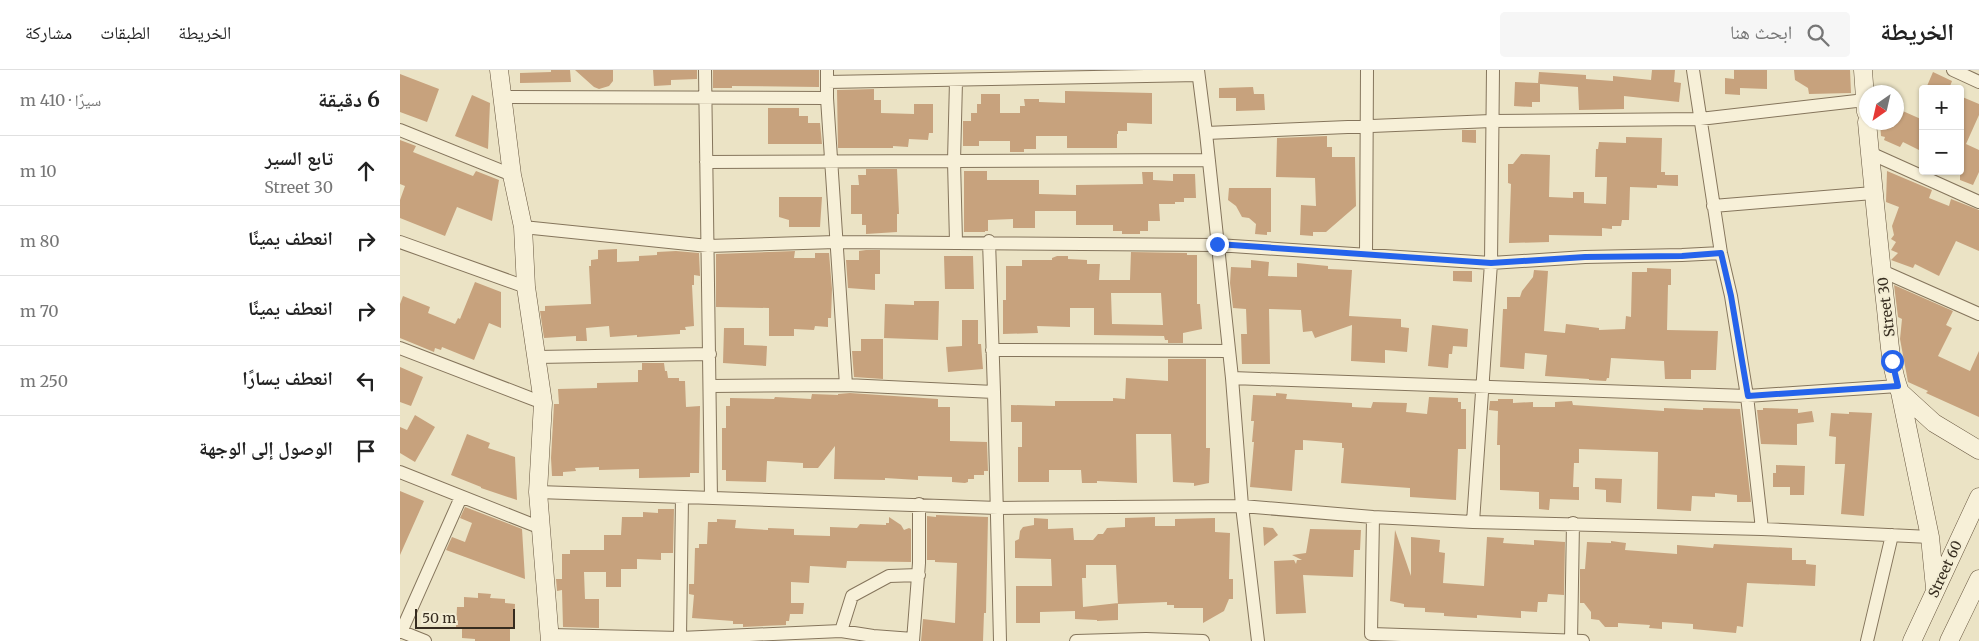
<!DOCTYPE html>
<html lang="ar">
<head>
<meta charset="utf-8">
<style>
  :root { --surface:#fff; --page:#f6f6f6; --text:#222; --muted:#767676; --line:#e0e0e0 }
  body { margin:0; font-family:Merriweather,"Noto Naskh Arabic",serif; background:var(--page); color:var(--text); direction:rtl }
  .controls { position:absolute; right:15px; top:15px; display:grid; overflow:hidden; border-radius:5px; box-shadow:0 1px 4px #0004 }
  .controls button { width:45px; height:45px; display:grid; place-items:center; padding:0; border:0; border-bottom:1px solid var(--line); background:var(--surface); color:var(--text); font:25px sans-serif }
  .compass { position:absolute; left:1459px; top:15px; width:45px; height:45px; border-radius:50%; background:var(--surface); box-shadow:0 1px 4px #0004; rotate:214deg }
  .scale { position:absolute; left:15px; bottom:12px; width:100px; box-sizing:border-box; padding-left:5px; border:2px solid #362c1f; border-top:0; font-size:14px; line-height:18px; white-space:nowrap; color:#362c1f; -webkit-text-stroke:4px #f3edd4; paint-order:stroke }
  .stop { position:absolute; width:15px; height:15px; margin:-11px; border:4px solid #2563eb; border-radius:50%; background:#fff }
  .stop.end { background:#2563eb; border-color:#fff; box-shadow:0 1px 5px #0008 }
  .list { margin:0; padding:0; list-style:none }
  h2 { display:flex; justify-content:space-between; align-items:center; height:65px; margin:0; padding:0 20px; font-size:21px }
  h2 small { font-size:16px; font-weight:400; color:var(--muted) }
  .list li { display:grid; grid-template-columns:32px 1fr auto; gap:15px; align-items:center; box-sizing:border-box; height:70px; padding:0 20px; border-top:1px solid var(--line) }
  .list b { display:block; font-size:19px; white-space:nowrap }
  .list p { margin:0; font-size:16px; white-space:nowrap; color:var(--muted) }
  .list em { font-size:16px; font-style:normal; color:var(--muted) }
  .icon { flex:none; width:28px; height:28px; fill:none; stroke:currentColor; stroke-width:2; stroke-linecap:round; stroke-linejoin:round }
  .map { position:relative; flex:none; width:1579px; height:571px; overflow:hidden; direction:ltr }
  header { display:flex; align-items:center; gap:30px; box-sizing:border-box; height:70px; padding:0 25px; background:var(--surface); border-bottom:1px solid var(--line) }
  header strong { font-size:24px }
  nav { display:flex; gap:28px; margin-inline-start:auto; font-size:18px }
  .search { width:350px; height:45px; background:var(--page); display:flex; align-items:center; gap:12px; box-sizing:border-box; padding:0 18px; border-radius:5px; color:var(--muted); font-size:19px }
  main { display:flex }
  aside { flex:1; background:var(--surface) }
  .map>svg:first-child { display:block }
  .building { fill:#c7a27d; fill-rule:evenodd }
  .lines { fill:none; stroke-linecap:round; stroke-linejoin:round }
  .street-casing { stroke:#85755c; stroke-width:14 }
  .secondary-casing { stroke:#67563f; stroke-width:19 }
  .street { stroke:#f7f0d8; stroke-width:12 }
  .secondary { stroke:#f7f0d8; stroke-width:18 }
  .route { stroke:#2563eb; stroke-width:6 }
  .labels { text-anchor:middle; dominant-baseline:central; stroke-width:4; stroke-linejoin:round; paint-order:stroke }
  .street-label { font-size:14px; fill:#362c1f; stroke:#f3edd4 }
</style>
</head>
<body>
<header>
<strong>الخريطة</strong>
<div class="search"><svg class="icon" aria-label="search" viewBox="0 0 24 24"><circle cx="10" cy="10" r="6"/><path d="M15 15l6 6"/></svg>ابحث هنا</div>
<nav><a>الخريطة</a><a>الطبقات</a><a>مشاركة</a></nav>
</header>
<main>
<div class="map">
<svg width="1579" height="571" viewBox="0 0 1579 571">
  <rect width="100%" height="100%" fill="#ebe3c5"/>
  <path class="building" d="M151 0H170L171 12 120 13V3L151 2Z
    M175 0H213V11L209 16 199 19 194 17Z
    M253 0H297V9L271 10V15L254 16Z
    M313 0H419V17L332 16V18H313Z
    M1252 0H1275L1274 12 1281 13 1279 32 1224 26V39L1179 40 1178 17 1140 14V32H1132V37L1114 36 1115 12 1138 13 1139 2 1186 5V9L1213 11V6L1251 10Z
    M1334 0H1367V19L1340 18V25L1325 24V8L1334 9Z
    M1394 0H1450L1451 23 1409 24 1408 18 1395 10Z
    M1533 2 1552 11 1549 19H1533L1527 16Z
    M0 4 39 19 27 52 0 42Z
    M853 17 854 24H864L865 40 836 41V28H819V18Z
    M474 19V30H481V43L514 44V34H533V63H529L528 70 509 69 508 77 493 76V78H438L437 20Z
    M665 21 752 23V54L727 53V61H718V64H717V78H667V66H636V79H624V82H610V71H579V76H563V51H571V43H577V34H581V24H600V43H620V36H625L624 29H639V32L665 33Z
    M72 25 90 33 88 79 55 66Z
    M1560 26 1579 34V45L1566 74 1579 80V102L1573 115 1560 110Z
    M368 38H399V46H408V53H420L422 74H368Z
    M1496 38 1523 50V82L1503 72 1500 77 1484 70 1485 67 1481 66 1480 52H1496Z
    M1062 60H1076V73L1062 72Z
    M927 66V77H932V87H955L956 136 926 162H913V166L900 165 901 135 916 136 915 108 876 107 877 68Z
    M1226 67 1262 68 1261 102H1265V105H1278V116L1257 115V118L1230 117 1229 150H1222L1221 156H1212V159L1202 158V166L1149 165V172L1109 173 1111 114 1108 113V94H1113L1121 84 1150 85 1149 127 1173 128V122H1184V133L1206 134 1207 107H1195L1196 79H1198L1199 72 1226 73Z
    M0 70 16 76 13 82 73 106 76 101 99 110 92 151 57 137 45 166 0 148V130L5 116 0 114Z
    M466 99H497L499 144H497V162L466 164V155H462V144H451V115H459L458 105H466Z
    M564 101H587V110H639V124L676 125V115L743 114 742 102H753V110L773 111V104H795L796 128H784V132H775V134H759L760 151H748V161H740V164H722V161H713V155H676V141H635V158H613V149L588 150V161H585V162H564Z
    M1487 101 1532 120 1529 128 1549 136 1551 129 1579 140V181L1556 171 1539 206 1515 194 1513 198 1491 190 1498 183 1491 180 1496 172 1491 169 1494 165 1492 156 1499 137 1486 132Z
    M829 118H871V162H867V165L855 164 856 154 849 148 842 147 836 136 828 130Z
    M379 127H422L420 157H389V150L379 147Z
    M217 179V192L239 191V186L257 185V182L276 181 299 183 300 206 294 205V215H292L294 256 285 257 286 260H280V264L237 267V265L210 267 209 256 186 258 187 271H176V266L144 268 140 241H145V236L191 234 189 196H191V190L198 189V180Z
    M466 180H480V204H475V220L448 218 446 190H459V181Z
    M395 181 394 188H415V183H429L432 219 431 248H428V257L415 256 414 260 394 259V266H369V238L316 237V184Z
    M731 182 787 183V185H797V234H800L802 259 783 263V273H768V270H765L764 266 694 265V238H670V257L637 256 638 263 603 264V230H606V196H622V190H652V188L657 186H668V189L687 190V194H700L699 210H730ZM711 223H761L763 255 712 254Z
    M544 186H573L574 219H545Z
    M851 190 869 192 868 206 897 207V193L928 196V199L952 200 949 246 1001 249V257L1009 258 1007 282 985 280V293L951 291 952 255 915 268 912 261 903 262 901 240 869 239 870 294H842L841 264H847L846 239 833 238 830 213 831 197 851 198Z
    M1247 198 1271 199V215H1268L1267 260 1318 261 1316 300H1291V309H1265L1264 291 1211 288 1209 308H1207L1206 311 1189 310V309L1145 306 1147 285 1125 283 1124 299 1100 297 1103 239H1107V227H1120L1122 221 1133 207 1134 200 1148 201 1144 261 1165 263 1166 254 1199 258V260L1225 259 1226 246 1231 247 1232 202H1247Z
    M1053 201H1072V212L1053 211Z
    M75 212 101 222V258L89 253 74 290 42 277 41 280 35 278 34 282 0 268V234L3 226 30 237 28 243 55 254 58 248 60 249Z
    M1494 215 1553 241 1546 255 1552 258 1538 286 1570 301 1579 281V347L1526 323 1528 321 1508 312 1500 269 1502 249 1498 247Z
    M514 231H539L538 270 484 268 485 234 514 235Z
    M562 250H578V274H581L583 299 548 302 546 277 562 276Z
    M1032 255 1068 259 1067 277 1053 276 1052 284H1049L1048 298 1028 296Z
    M324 258H344V275L367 276 366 296 323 293Z
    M461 269H483V309L454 307 452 281H461Z
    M768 289H806V378H810L809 413 794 416V413L773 412 771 364H736L737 413 697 411V413H682L681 400H649V412H618V377H622V352H611V335L655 336V331H713V328L725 329 726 308 768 311Z
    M242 293H264L265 301H267L268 308H279V311H285L286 337 300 336 299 403H290V407L239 408V399L199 400V397L175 398 176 401 163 402V406H152L151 388 154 334H159L158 319 197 318V313L238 312V300H242Z
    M0 297 23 307 11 336 0 332Z
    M450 323 538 329V337H550V371L587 372 588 401H584V405H574V409H568V412L565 413 552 412V407L518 406V410L485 408V410L434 409 435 376 418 398H403V393L367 391 366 412 326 411V400H322V358H326V336H330V328L374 329 375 327 411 329 412 324 438 325V324Z
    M876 323 887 324 886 329 952 333V337L971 338 973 332 1007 333 1006 342 1027 344 1029 327 1058 328V332H1061V339H1066V379H1058L1056 430 1010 427V418L941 413 944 378H942V373L903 370V380H895L892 421 850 417 854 372H852L854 351H851L853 325 876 326Z
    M1098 329H1113V333L1133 332V337H1155V332L1172 331 1173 335 1264 341V338L1303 340V338L1340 339 1351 432H1337V425L1315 423V427L1292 426 1291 441 1257 439 1258 382 1179 379V393H1174L1173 417H1179V430L1150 429 1149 440 1139 439V422L1100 420V375H1097L1098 341 1089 340 1090 331H1098Z
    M1363 338 1398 339V343L1412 341 1414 352 1397 354V375L1361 374 1357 340H1363Z
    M1449 342 1472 343 1464 446 1441 444 1445 394H1435L1436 367 1429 366 1431 343 1449 344Z
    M15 345 35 357 15 392 0 383V357L7 360Z
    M67 364 90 373 88 378 115 387 117 430 81 418V417L51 405Z
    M1376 395 1405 396 1404 425H1390V417H1373V403H1376Z
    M1195 408 1222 409 1221 433 1206 432V420L1195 419Z
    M0 421 24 431 0 485Z
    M65 437 122 459 125 509 46 480 52 467 65 472 72 453 60 448Z
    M258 439H274L273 483H261V490L237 489V499H221V517H206V502H184L185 529H199V558L163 557 162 520 157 521 156 509H162V484H170V480H204V465H221L222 447H243V442L258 443Z
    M536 445 588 447 586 543H584L583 571H521L523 549 555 553 557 493 535 492V490H527V446L536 447Z
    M489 447 501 455 504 460 509 458 511 459V492L447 491 446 498 410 496 409 513 391 512V533H404L403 544H390L389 551H386V555L343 557V554H333V551L292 548 294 525 289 524V514H294L295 478H299V474H307L308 452H317V449L336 450 335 458 368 460V458L394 459V465L430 466V457L457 458 460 454 486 455V453H489Z
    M755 447V456H775V449L815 448V462L830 463 829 509H833V529H829L824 541 803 553V538H774V535H767V532L718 534 716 495H686V508H682L683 537 718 533V550L697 551V550L675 549V541L640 542V553H616V516H652L651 489 615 488V471L619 469 620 461 623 457 634 455V448L648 449V459L673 458 674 470H693L698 464H703L707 458 725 457V448Z
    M863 457 873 458 878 465 864 476Z
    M910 459 961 460 960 480H954L953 507 903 505 906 543 876 544 874 491 894 490 896 494 897 490H902L892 485 906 483Z
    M995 460 1011 506V467L1040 470 1039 482 1045 483 1043 513 1084 516 1087 467 1104 468 1103 473 1134 475V470L1165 472 1164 525 1148 524 1147 532H1138L1137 542 1121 541V548L1077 545V548L1044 546V543L1025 542V538L1004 537V534L990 531Z
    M1211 471 1226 473 1225 480 1277 484V475L1313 478 1314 474 1392 478V490H1406V494L1416 495 1415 516 1347 513 1343 557 1337 556 1336 563 1293 559V554L1262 552V559L1249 558 1250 555 1218 553V557H1205L1199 550 1191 549V542L1184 533H1180V499H1185L1187 472 1211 473Z
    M78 523 91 524 90 528 105 529V533L115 534 114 559H110V571H75V569L62 568V558H56L57 537H64V527L78 528Z"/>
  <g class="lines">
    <defs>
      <path id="street" d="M305 0 311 428
        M798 0 806 63 832 308 842 436 858 571
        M1293 0 1321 183 1331 226 1347 326 1362 459
        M1553 0 1579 12
        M427 12 798 5
        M102 27 427 28V0
        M427 28 446 315
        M0 60 112 105
        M806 63 1091 51 1300 49 1465 30
        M1470 83 1579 132
        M306 92 809 90
        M1313 136 1473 123
        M123 157 308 176 436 172 817 175 1091 193 1185 187 1282 185 1321 183
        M589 171 594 322 600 571
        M0 172 126 217
        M556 172 554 91 556 11
        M966 185 967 0
        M1482 201 1579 244
        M0 278 143 333
        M592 280 829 281
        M137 287 310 284
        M832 308 1347 326 1498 316
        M311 316 446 315 594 322
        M0 402 141 458
        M138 422 598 438 842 436 973 447 1073 452 1362 459 1530 467
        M973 447 971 564 1183 571
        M1073 452 1091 193 1093 0
        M0 561 25 571
        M441 561 452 526 489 506 519 505
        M1 562 61 427
        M150 565 280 568 441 561 473 566 513 569V571L519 493V434
        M280 568 282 427
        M676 571 746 569 803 571
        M1171 571 1173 453
        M1467 571 1492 465"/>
      <path id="secondary" d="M99 0 112 105 123 157 126 217 143 333 138 422 150 571
        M1463 0 1466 42
        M1467 52C1473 115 1479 177 1486 239 1489 266 1490 297 1500 322L1534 353 1579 380
        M1500 322 1530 467 1535 518
        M1512 571 1579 427
        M1549 571 1579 509"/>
    </defs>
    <use href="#street" class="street-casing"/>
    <use href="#secondary" class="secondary-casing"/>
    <use href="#street" class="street"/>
    <use href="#secondary" class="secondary"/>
  </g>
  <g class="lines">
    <path class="route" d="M817 174 1091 193 1185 187 1282 186 1321 183 1331 226 1348 326 1498 316 1492 291"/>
  </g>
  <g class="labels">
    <g class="street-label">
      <text transform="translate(1486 237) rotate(-97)">Street 30</text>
      <text transform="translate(1545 499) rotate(-65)">Street 60</text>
    </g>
  </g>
</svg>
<div class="controls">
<button>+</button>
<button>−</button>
</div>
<svg class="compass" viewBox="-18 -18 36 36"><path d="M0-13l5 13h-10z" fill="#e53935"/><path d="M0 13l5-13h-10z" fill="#767676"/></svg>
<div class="scale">50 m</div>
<div class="stop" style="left:1492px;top:291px"></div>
<div class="stop end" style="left:817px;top:174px"></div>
</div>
<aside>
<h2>6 دقيقة<small>سيرًا · 410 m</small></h2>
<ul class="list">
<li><svg class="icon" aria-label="ahead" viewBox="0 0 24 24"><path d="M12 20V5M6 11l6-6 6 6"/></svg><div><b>تابع السير</b><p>Street 30</p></div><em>10 m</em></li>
<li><svg class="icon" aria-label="right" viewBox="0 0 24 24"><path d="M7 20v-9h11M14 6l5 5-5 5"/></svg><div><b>انعطف يمينًا</b></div><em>80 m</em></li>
<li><svg class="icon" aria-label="right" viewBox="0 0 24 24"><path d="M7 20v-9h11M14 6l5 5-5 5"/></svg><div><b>انعطف يمينًا</b></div><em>70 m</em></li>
<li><svg class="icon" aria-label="left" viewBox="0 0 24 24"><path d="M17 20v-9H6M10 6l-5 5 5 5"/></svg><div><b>انعطف يسارًا</b></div><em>250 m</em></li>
<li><svg class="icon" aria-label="arrive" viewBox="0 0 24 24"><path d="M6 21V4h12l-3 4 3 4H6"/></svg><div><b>الوصول إلى الوجهة</b></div></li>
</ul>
</aside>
</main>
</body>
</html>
